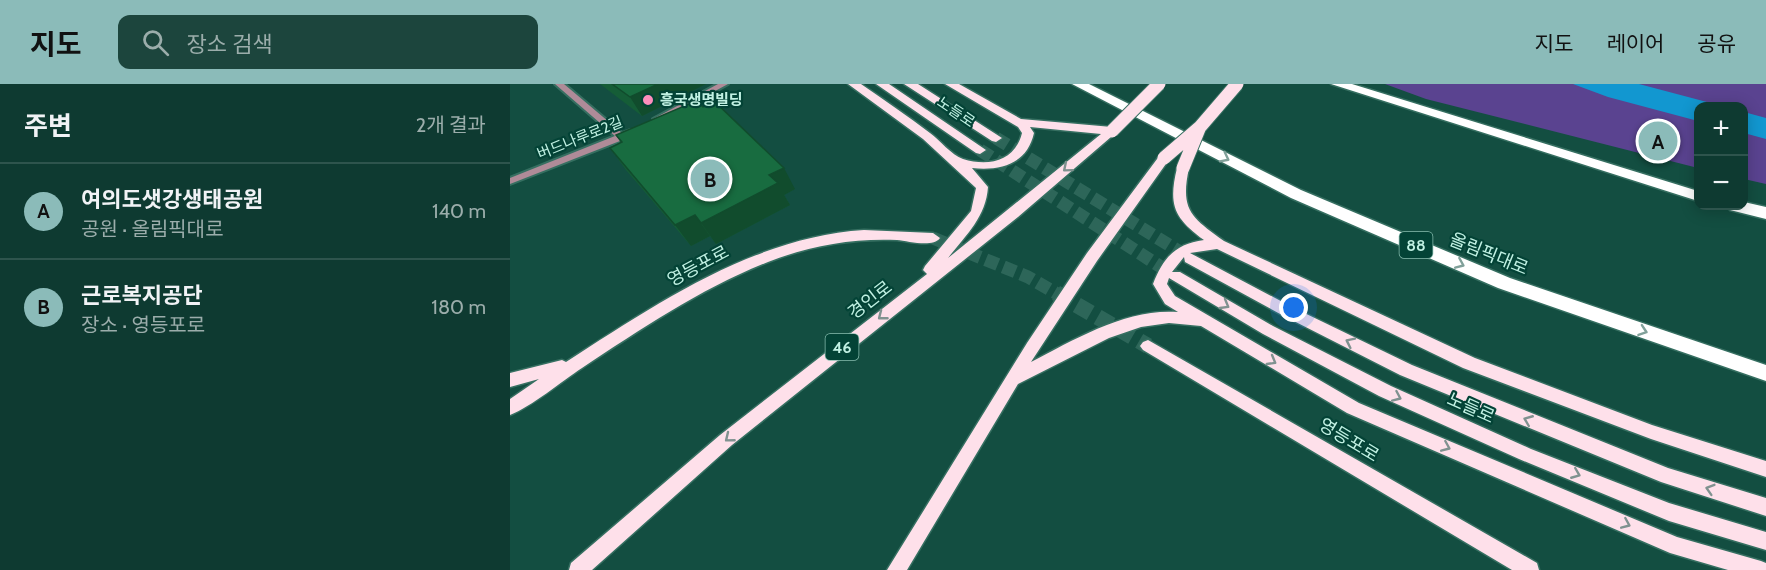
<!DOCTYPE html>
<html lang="ko">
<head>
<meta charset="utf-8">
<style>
  :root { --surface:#0e3a31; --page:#1c453d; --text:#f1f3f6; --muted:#9badab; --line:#2e544d; --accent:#8bbbb9 }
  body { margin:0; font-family:Cabin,"Noto Sans KR",sans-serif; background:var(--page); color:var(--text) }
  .controls { position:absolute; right:18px; top:18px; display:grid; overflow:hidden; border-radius:12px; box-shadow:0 3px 15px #0003 }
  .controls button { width:54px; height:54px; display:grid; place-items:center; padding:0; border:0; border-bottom:2px solid var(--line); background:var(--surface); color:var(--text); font:30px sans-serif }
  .you { position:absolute; left:784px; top:224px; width:21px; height:21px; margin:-15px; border:4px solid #fff; border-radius:50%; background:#1a73e8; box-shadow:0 0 0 9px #1a73e833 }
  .badge { display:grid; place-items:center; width:39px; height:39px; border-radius:50%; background:var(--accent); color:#111; font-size:20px; font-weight:700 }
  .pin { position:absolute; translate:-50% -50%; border:3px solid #fff; box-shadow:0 2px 6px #0006 }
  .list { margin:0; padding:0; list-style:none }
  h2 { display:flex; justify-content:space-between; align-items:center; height:78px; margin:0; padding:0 24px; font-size:26px }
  h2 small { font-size:20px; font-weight:400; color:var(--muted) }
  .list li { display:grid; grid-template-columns:39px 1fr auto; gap:18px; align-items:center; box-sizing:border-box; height:96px; padding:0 24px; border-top:2px solid var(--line) }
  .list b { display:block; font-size:22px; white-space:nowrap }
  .list p { margin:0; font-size:20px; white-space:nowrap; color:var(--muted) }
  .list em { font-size:20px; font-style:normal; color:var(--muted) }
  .icon { flex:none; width:33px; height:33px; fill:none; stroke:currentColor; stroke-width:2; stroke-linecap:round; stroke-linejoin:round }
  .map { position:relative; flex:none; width:1256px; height:486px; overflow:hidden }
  header { display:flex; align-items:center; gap:36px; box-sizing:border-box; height:84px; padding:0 30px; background:var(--accent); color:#111 }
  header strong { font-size:28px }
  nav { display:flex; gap:33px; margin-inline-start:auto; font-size:21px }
  .search { width:420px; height:54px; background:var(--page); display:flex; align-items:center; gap:15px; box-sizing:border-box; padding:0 21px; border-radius:12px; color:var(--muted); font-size:22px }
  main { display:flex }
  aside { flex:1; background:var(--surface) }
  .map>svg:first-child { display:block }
  .green { fill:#5a4390 }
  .water { fill:#1297d0 }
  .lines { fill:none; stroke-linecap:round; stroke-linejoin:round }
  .major-tunnel-far1 { stroke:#2d6659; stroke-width:13; stroke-dasharray:13 6; stroke-linecap:butt }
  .major-tunnel { stroke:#2d6659; stroke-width:16; stroke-dasharray:16 8; stroke-linecap:butt }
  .minor-casing { stroke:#366f61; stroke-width:4 }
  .major-casing { stroke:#366f61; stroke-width:3 }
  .highway-casing { stroke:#366f61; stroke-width:3 }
  .minor { fill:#af8b98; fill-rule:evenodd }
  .major { fill:#fee0ea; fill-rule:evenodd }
  .highway { fill:#fff; fill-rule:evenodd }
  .major-bridge-casing { stroke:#366f61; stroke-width:15; stroke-linecap:butt }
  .major-bridge { stroke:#fee0ea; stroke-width:13 }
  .wall { fill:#155d37 }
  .shaded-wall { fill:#114c2d }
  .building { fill:#186c40; stroke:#114c2d; stroke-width:1.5 }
  .oneway { stroke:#81a19a }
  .oneway2 { stroke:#809290 }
  .poi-dot { fill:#fe8ebc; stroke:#034336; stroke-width:2 }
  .labels { text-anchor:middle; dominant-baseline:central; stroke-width:4.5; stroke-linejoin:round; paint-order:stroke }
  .far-poi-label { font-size:15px; font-weight:bold; fill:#c1f1e3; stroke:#034336; text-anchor:start }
  .far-street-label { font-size:15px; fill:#c1f1e3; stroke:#034336 }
  .shield { fill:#034336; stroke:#88bdaf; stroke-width:1.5 }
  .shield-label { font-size:16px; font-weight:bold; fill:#c1f1e3 }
  .street-label { font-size:18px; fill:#c1f1e3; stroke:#034336 }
</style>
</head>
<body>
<header>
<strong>지도</strong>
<div class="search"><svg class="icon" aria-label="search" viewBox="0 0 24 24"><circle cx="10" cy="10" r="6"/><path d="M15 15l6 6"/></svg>장소 검색</div>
<nav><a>지도</a><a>레이어</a><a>공유</a></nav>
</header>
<main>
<aside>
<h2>주변<small>2개 결과</small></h2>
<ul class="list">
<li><span class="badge">A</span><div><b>여의도샛강생태공원</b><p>공원 · 올림픽대로</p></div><em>140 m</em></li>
<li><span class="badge">B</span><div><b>근로복지공단</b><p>장소 · 영등포로</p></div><em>180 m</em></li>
</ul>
</aside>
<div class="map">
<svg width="1256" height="486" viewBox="0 0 1256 486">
  <rect width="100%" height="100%" fill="#134e41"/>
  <path class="green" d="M875 0H1256V100L1234 95V22H1188V84L916 15Z"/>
  <path class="water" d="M1063 0H1129L1212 22H1188V37L1098 13Z
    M1234 28 1256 34V55L1234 49Z"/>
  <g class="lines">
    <path class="major-tunnel-far1" d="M486 54 680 174
      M470 66 665 192
      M423 154 518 193 549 211"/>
    <path class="major-tunnel" d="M546 209 638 262"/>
    <defs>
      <path id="minor" d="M45 0H54L112 49 120 46 124 49 115 55 0 100V94L105 52Z
        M208 0H218L150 37H144L143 35Z"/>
      <path id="major" d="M338 0H351C374 16 398 32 420 49 430 56 441 71 453 75 479 83 505 77 512 49L508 43 435 0H449L511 35 602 43 608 47 508 133 222 361 82 486H59L61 479 210 351 417 190 413 186 415 182 461 127 466 104 413 55ZM520 43 591 50 438 174C456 151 476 133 478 103L462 84C491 87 517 80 524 49Z
        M366 0H379L476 66 470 70 466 69Z
        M394 0H408L492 54 486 58 482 57Z
        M654 70 660 74 658 77 587 177 521 278C565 255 617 224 668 228L655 220 643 200C653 174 665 160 694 156 664 134 658 121 667 84L673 80 677 81 679 84C670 126 681 133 714 157L965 274 1142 341 1256 377V393L1141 355 953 284 707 165 680 169 782 223 902 281 1158 384 1256 414V432L1151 398 890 291 772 231 675 178 674 173 662 188H670L763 242 881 302 1021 365 1159 419 1256 448V466L1159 437 1009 375 869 312 753 250 659 194 657 200 665 212 849 319 1167 453 1251 477 1256 479V486H1218L1160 469 837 329 691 242 659 239 631 243 599 254 508 300 397 486H377L517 259 577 169 650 71Z
        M354 146 423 149 430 154C423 164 398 157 387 156 342 154 299 162 258 178 192 204 131 245 72 284 52 297 21 323 0 331V315L29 295 0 303V289L52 276 56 278C146 220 244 153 354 146Z
        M638 256 1027 479 1029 486H1002L633 266 630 262 633 258Z"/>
      <path id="highway" d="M562 0H579L791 106 1000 194 1256 281V297L988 204 781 114Z
        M821 0H842L1188 107V117Z
        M1234 118 1256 123V135L1220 126 1218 122H1234Z"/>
    </defs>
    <use href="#minor" class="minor-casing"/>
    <use href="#major" class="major-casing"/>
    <use href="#highway" class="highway-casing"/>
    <use href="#minor" class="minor"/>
    <use href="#major" class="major"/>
    <use href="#highway" class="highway"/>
    <defs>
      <path id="major-bridge" d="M602 47 649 0
        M654 74 690 43 727 0
        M673 84 689 45"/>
    </defs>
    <use href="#major-bridge" class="major-bridge-casing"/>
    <use href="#major-bridge" class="major-bridge"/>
  </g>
  <path class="wall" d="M90 0H196L132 32Z
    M106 51 285 105 274 111 280 121 206 160 200 152 181 162 116 86 100 64 111 59Z"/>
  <path class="shaded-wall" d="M148 0H196L132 32 120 13Z
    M274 84 285 105 274 111 280 121 206 160 191 139 259 91Z
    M185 131 200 152 181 162 165 141Z"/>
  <path class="building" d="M102 0H148L120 13Z
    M186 17 193 23 205 18 274 84 259 91 268 99 191 139 185 131 165 141 100 64 112 58 106 51Z"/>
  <defs><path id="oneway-chevron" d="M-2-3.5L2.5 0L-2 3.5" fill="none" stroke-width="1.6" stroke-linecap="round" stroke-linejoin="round" transform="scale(1.5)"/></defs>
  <g class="oneway">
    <use href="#oneway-chevron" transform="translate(715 74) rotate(27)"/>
    <use href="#oneway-chevron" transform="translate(950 180) rotate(23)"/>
    <use href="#oneway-chevron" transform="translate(1133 247) rotate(19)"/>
  </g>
  <g class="oneway2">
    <use href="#oneway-chevron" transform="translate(557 84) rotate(140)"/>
    <use href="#oneway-chevron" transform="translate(715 221) rotate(30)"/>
    <use href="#oneway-chevron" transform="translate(372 232) rotate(142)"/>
    <use href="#oneway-chevron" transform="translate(840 258) rotate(-154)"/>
    <use href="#oneway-chevron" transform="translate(762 277) rotate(30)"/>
    <use href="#oneway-chevron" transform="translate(887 313) rotate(24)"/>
    <use href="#oneway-chevron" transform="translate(1018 336) rotate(-158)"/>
    <use href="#oneway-chevron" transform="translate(219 354) rotate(141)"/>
    <use href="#oneway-chevron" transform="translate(936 363) rotate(23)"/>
    <use href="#oneway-chevron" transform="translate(1066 390) rotate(22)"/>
    <use href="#oneway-chevron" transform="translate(1200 405) rotate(-163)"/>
    <use href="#oneway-chevron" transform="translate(1116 440) rotate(23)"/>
  </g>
  <circle class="poi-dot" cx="138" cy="16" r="6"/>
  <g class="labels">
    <g class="far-poi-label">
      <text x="150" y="16">흥국생명빌딩</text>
    </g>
    <g class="far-street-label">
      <text transform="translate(446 28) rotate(34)">노들로</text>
      <text transform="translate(70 54) rotate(-22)">버드나루로2길</text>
    </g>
    <g class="shield">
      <rect x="889.5" y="148" width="33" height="26" rx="4.5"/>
      <rect x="315.5" y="250" width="33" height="26" rx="4.5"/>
    </g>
    <g class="shield-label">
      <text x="906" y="161">88</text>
      <text x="332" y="263">46</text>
    </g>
    <g class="street-label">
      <text transform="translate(979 170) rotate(22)">올림픽대로</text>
      <text transform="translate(188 182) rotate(-28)">영등포로</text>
      <text transform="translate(360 216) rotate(-38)">경인로</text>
      <text transform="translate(961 324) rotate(24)">노들로</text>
      <text transform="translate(839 356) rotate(31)">영등포로</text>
    </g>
  </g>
</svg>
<div class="controls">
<button>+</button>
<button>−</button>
</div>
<div class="you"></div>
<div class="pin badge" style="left:1148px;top:57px">A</div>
<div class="pin badge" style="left:200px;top:95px">B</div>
</div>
</main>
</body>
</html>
